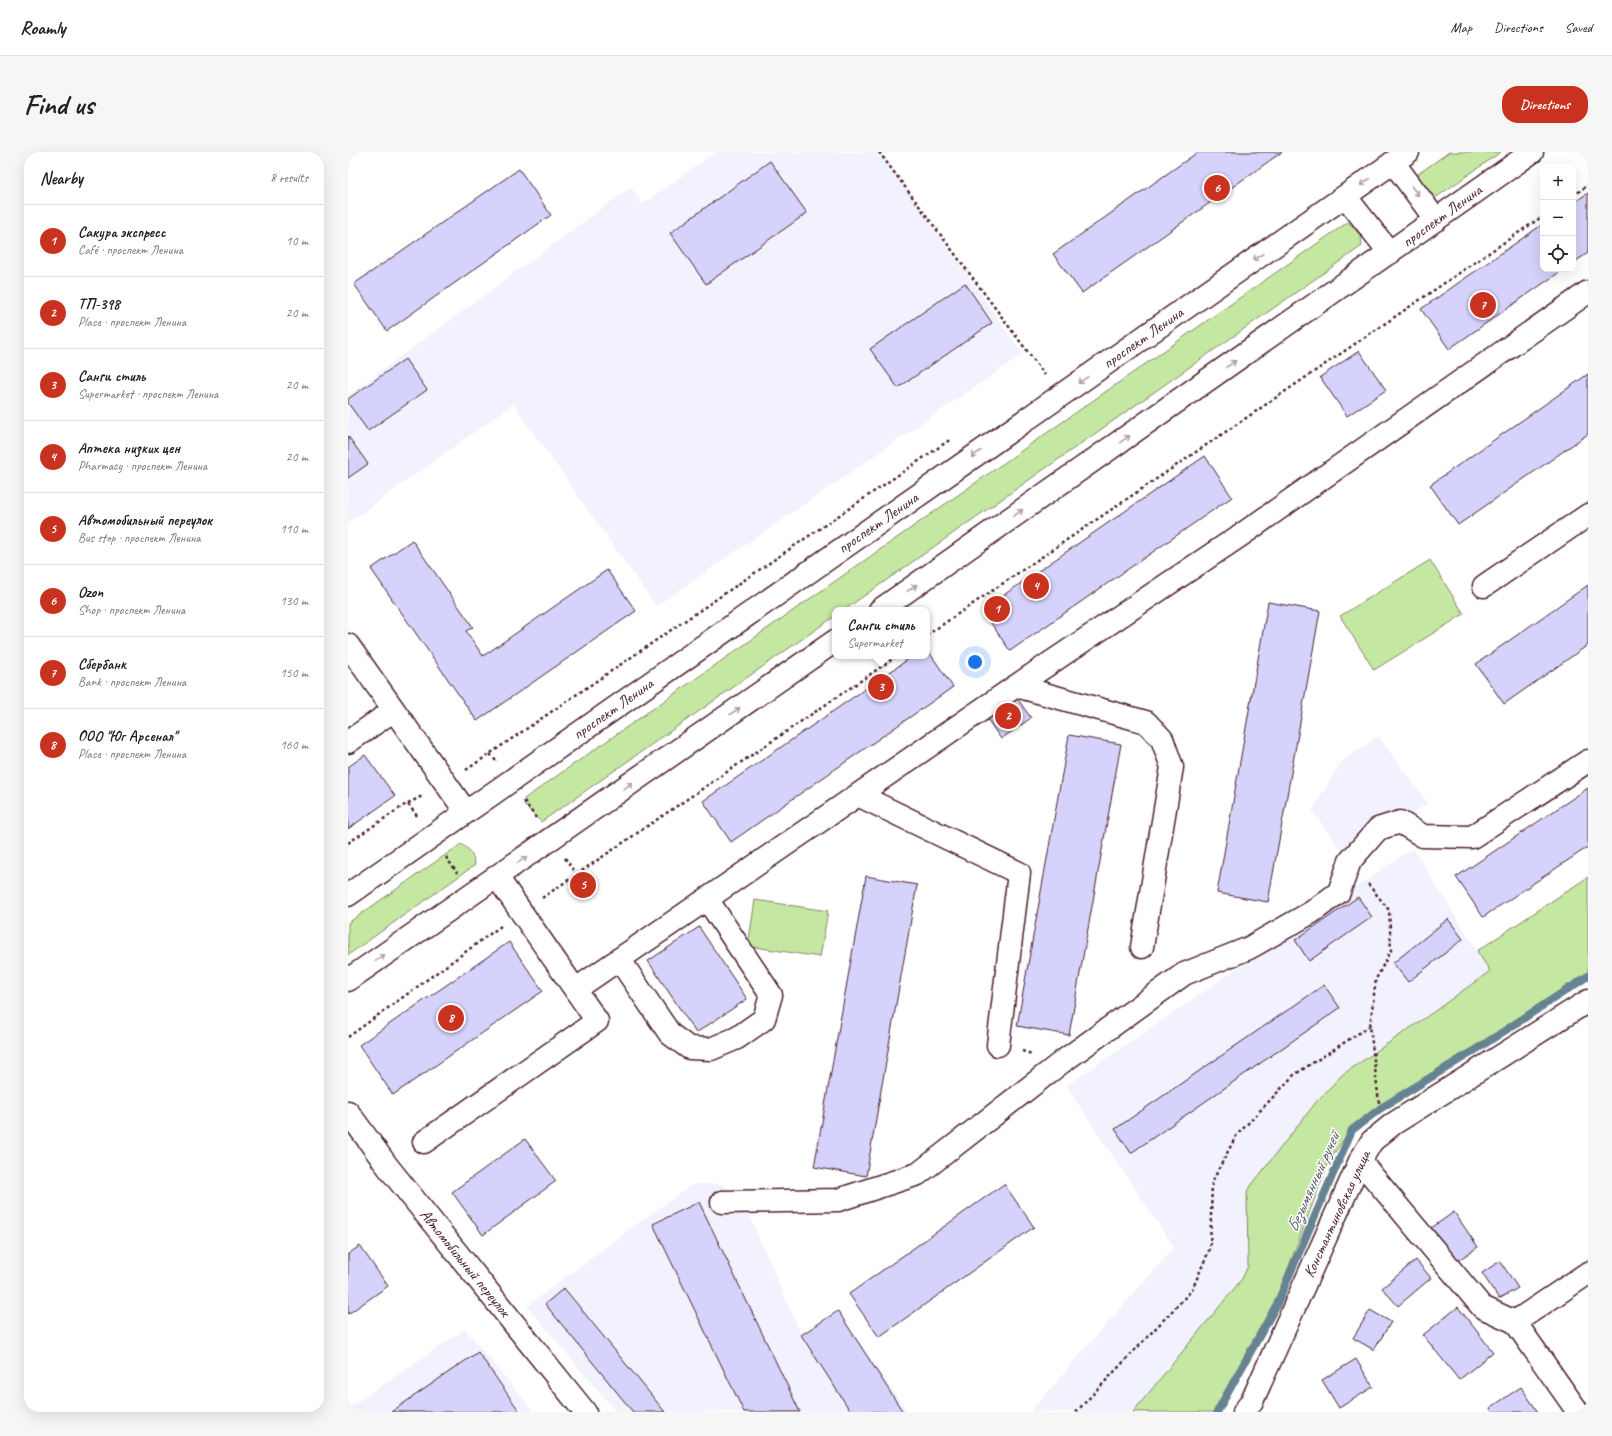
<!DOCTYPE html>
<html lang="en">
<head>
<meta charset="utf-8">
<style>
  :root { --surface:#fff; --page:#f6f6f6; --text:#222; --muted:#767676; --line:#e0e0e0; --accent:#c8321e }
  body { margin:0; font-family:Caveat,sans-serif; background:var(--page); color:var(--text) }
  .controls { position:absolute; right:12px; top:12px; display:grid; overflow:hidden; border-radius:8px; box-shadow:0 4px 16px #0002 }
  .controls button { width:36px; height:36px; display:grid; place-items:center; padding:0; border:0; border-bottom:1px solid var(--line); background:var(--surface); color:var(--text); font:20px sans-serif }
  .you { position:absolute; left:627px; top:510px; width:14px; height:14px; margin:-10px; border:3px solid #fff; border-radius:50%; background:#1a73e8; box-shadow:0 0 0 6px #1a73e833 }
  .badge { display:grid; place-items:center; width:26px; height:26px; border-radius:50%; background:var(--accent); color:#fff; font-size:13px; font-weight:700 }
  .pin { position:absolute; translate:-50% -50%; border:2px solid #fff; box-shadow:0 1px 4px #0006 }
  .popup { position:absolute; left:484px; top:455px; width:98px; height:52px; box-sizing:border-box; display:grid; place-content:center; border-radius:8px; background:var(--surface); filter:drop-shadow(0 1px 3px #0005); font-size:13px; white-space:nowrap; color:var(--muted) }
  .popup b { font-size:15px; color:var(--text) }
  .popup::after { content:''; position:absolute; left:50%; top:100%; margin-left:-8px; border:8px solid transparent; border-top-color:var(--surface) }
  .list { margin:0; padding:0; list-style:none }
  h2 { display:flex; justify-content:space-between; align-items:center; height:52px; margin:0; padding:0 16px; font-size:17px }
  h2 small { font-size:13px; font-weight:400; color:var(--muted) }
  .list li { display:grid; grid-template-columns:26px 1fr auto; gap:12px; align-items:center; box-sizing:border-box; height:72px; padding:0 16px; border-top:1px solid var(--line) }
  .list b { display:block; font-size:15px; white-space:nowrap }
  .list p { margin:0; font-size:13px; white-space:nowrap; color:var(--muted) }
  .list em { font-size:13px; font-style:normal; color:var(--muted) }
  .icon { flex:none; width:22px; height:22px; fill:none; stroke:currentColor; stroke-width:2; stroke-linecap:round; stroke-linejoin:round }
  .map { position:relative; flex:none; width:1240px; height:1260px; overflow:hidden; border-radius:16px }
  header { display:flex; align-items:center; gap:24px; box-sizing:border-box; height:56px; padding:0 20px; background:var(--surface); border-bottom:1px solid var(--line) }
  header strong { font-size:19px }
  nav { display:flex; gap:22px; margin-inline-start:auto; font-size:14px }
  .intro { display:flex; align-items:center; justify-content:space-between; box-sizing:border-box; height:96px; padding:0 24px }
  h1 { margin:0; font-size:28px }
  .button { padding:10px 18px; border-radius:16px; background:var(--accent); color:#fff; font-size:14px; font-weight:700 }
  main { display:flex; gap:24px; padding:0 24px }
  aside { flex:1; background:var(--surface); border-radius:16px; box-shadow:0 4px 16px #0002 }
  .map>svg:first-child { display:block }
  .built { fill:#f2f2fe }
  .green { fill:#c4e8a2; stroke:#878466 }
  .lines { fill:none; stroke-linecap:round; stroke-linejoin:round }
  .stream { stroke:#668392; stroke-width:8 }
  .building { fill:#d5d2fb; stroke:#4a1f2b }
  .minor-casing { stroke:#4a1f2b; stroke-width:25 }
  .major-casing { stroke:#4a1f2b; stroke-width:25 }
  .path { stroke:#4a1f2b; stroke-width:2.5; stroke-dasharray:3 3; stroke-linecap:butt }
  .minor { stroke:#fff; stroke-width:22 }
  .major { stroke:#fff; stroke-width:22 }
  .oneway { stroke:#ae9aa0 }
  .labels { text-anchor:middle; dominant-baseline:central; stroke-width:3; stroke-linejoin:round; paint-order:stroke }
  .street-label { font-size:16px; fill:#4a1f2b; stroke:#fff }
  .water-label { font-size:17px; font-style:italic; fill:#5a5967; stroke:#fff }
</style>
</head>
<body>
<header>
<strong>Roamly</strong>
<nav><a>Map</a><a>Directions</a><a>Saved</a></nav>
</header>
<div class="intro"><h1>Find us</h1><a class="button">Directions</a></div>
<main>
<aside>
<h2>Nearby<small>8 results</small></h2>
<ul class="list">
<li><span class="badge">1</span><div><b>Сакура экспресс</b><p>Café · проспект Ленина</p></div><em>10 m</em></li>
<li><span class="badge">2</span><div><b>ТП-398</b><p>Place · проспект Ленина</p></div><em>20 m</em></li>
<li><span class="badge">3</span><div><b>Санги стиль</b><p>Supermarket · проспект Ленина</p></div><em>20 m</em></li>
<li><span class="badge">4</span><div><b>Аптека низких цен</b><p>Pharmacy · проспект Ленина</p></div><em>20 m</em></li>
<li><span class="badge">5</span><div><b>Автомобильный переулок</b><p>Bus stop · проспект Ленина</p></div><em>110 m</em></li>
<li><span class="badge">6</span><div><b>Ozon</b><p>Shop · проспект Ленина</p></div><em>130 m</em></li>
<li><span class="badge">7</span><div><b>Сбербанк</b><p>Bank · проспект Ленина</p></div><em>150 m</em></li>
<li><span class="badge">8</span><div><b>ООО &quot;Юг Арсенал&quot;</b><p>Place · проспект Ленина</p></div><em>160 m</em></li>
</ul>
</aside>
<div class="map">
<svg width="1240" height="1260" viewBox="0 0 1240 1260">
  <rect width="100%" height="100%" fill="#fff"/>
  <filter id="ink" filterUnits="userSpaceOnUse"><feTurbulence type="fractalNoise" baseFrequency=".025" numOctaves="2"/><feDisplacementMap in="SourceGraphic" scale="8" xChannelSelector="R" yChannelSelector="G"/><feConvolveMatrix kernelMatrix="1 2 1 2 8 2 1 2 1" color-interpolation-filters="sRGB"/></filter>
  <g filter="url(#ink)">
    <path class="built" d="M368 0H533L675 202 308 454 165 252 0 371V243L283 35 294 52Z
      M1030 584 1080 651 999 707 964 658 992 611Z
      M1065 696 1142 819 1084 861 994 923 969 949 899 1039 900 1114 894 1127 785 1260H682L826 1095 718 934Z
      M345 1032H372L387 1041 400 1060 457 1192 495 1165 559 1260H268L179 1154 297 1066Z
      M117 1177 186 1260H0V1256Z"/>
    <path class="green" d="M1101 0H1153L1087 46 1073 30 1070 22Z
      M1000 70 1013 84 1014 94 496 458H487V464L193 670 177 654 176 647Z
      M1082 408 1116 462 1026 518 992 464Z
      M113 692C122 697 125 703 127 713L0 803V771Z
      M1240 725V820L1004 975 981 1009 926 1153 866 1260H785L894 1127 900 1114 899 1039 969 949 994 923 1084 861 1142 819 1129 799Z
      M407 748 480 759 472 805 400 794Z"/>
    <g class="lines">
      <path class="stream" d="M869 1260 928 1154 1004 978 1033 956 1132 895 1240 824"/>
    </g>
    <path class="building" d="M850 0H934L734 141 705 102Z
      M422 9 459 61 358 132 322 81Z
      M171 17 203 63 39 179 6 132Z
      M1240 41V101L1225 111V51Z
      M1195 72V117H1216L1101 197 1073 157Z
      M617 131 644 171 550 236 522 197Z
      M1011 199 1038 238 999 264 972 225Z
      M57 207 79 238 20 279 0 251V247Z
      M1240 222V282L1110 373 1082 333Z
      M0 284 20 312 0 326Z
      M857 304 884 345 662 499 634 458Z
      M64 388 125 475 118 479 135 504 259 418 288 459 129 569 23 417Z
      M1240 433V493L1156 552 1128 512Z
      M920 450 972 459 920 750 869 741Z
      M579 497 605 535 383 690 355 649 565 504H579Z
      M666 542 683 566 653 587 636 562Z
      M721 583 773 592 721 883 669 874Z
      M17 603 47 644 0 677V615Z
      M1240 636V695L1135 765 1108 725Z
      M518 724 569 733 518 1024 466 1015Z
      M1010 745 1024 765 961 809 947 788Z
      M1100 767 1115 787 1060 830 1045 811Z
      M351 775 399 847 348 881 300 809Z
      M161 790 195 839 45 943 11 893Z
      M976 833 992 856 783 1001 767 977Z
      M177 987 208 1029 135 1083 104 1040Z
      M656 1032 686 1075 531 1185 501 1142Z
      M351 1050 452 1260H396L305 1072Z
      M1106 1060 1130 1095 1103 1113 1079 1079Z
      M12 1094 40 1134 0 1162V1102Z
      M1068 1108 1083 1126 1050 1154 1034 1136Z
      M1152 1109 1170 1136 1151 1147 1134 1121Z
      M216 1136 317 1260H285L197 1152Z
      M1110 1155 1145 1200 1111 1228 1075 1183Z
      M1022 1158 1043 1170 1026 1198 1005 1186Z
      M490 1159 555 1260H503L453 1183Z
      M130 1200 172 1260H43Z
      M1008 1207 1025 1235 991 1256 974 1228Z
      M1173 1235 1190 1260H1144L1142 1256Z"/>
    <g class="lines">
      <defs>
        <path id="minor" d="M1136 434 1240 363
          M0 493 118 660
          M668 534 798 570 814 587 824 615 794 795
          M0 590 46 558
          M510 643 671 721 650 893
          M271 807 322 882 341 896 363 897 389 886 416 867 423 843 359 747
          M228 837 668 534 896 381 1240 140
          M0 960 40 1015 237 1260
          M76 990 249 869 149 725
          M1012 1009 1134 1155 1167 1170
          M374 1050 490 1048 570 1022 714 910 836 822 901 796 964 760 991 740 1002 709 1030 677 1052 670 1075 684 1124 685 1240 609
          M896 1260 904 1249 1012 1009 1024 989 1045 972 1240 849
          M1230 1260 1167 1170 1240 1121"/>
        <path id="major" d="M1045 10 1088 68
          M997 44 1042 101
          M532 458 1184 0
          M0 743 1060 0
          M0 828 487 489"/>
      </defs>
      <use href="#minor" class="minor-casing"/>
      <use href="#major" class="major-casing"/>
      <path class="path" d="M531 0 697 223
        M1225 44 1240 33
        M579 483 1195 64
        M142 602 148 609
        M118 618 603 287
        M176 649 188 666
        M60 652 69 664
        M0 691 55 654 76 643
        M98 705 109 721
        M217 706 228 722
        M1020 732 1041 758 1043 798 1028 827 1022 874 1031 951
        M194 746 549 504
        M0 885 153 774
        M674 899 684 902
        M728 1260 844 1138 862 1096 864 1030 888 984 946 923 1022 874"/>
      <use href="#minor" class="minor"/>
      <use href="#major" class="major"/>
    </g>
    <defs><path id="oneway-shaft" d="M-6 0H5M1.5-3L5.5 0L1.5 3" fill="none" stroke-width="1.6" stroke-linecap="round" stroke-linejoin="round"/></defs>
    <g class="oneway">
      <use href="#oneway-shaft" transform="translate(1017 30) rotate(145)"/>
      <use href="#oneway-shaft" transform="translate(1067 39) rotate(53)"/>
      <use href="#oneway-shaft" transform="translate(910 105) rotate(145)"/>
      <use href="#oneway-shaft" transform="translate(883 212) rotate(-35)"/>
      <use href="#oneway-shaft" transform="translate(735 228) rotate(145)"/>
      <use href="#oneway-shaft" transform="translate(777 287) rotate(-35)"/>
      <use href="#oneway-shaft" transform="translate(628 302) rotate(145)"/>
      <use href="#oneway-shaft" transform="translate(670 361) rotate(-35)"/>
      <use href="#oneway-shaft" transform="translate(564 436) rotate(-35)"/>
      <use href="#oneway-shaft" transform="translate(387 559) rotate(-35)"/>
      <use href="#oneway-shaft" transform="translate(280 634) rotate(-35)"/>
      <use href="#oneway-shaft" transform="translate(174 708) rotate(-35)"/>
      <use href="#oneway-shaft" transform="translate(32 806) rotate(-35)"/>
    </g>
  </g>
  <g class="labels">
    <g class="street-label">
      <text transform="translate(1094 64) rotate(-36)">проспект Ленина</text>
      <text transform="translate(795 186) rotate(-35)">проспект Ленина</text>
      <text transform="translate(530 371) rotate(-35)">проспект Ленина</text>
      <text transform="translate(265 557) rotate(-35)">проспект Ленина</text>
      <text transform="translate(989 1062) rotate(-65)">Константиновская улица</text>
      <text transform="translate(117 1111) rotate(51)">Автомобильный переулок</text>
    </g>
    <g class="water-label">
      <text transform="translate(965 1030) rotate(-66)">Безымянный ручей</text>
    </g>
  </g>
</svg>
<div class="controls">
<button>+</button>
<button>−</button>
<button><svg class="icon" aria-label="locate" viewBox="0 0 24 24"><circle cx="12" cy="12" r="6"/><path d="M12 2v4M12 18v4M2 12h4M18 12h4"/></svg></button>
</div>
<div class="you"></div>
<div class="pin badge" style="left:649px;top:457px">1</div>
<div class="pin badge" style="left:660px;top:564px">2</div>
<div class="pin badge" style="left:533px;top:535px">3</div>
<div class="popup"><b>Санги стиль</b>Supermarket</div>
<div class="pin badge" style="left:688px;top:434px">4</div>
<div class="pin badge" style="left:235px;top:733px">5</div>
<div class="pin badge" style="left:869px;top:36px">6</div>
<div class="pin badge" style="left:1135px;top:153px">7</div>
<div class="pin badge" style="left:103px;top:866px">8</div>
</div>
</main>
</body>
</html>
